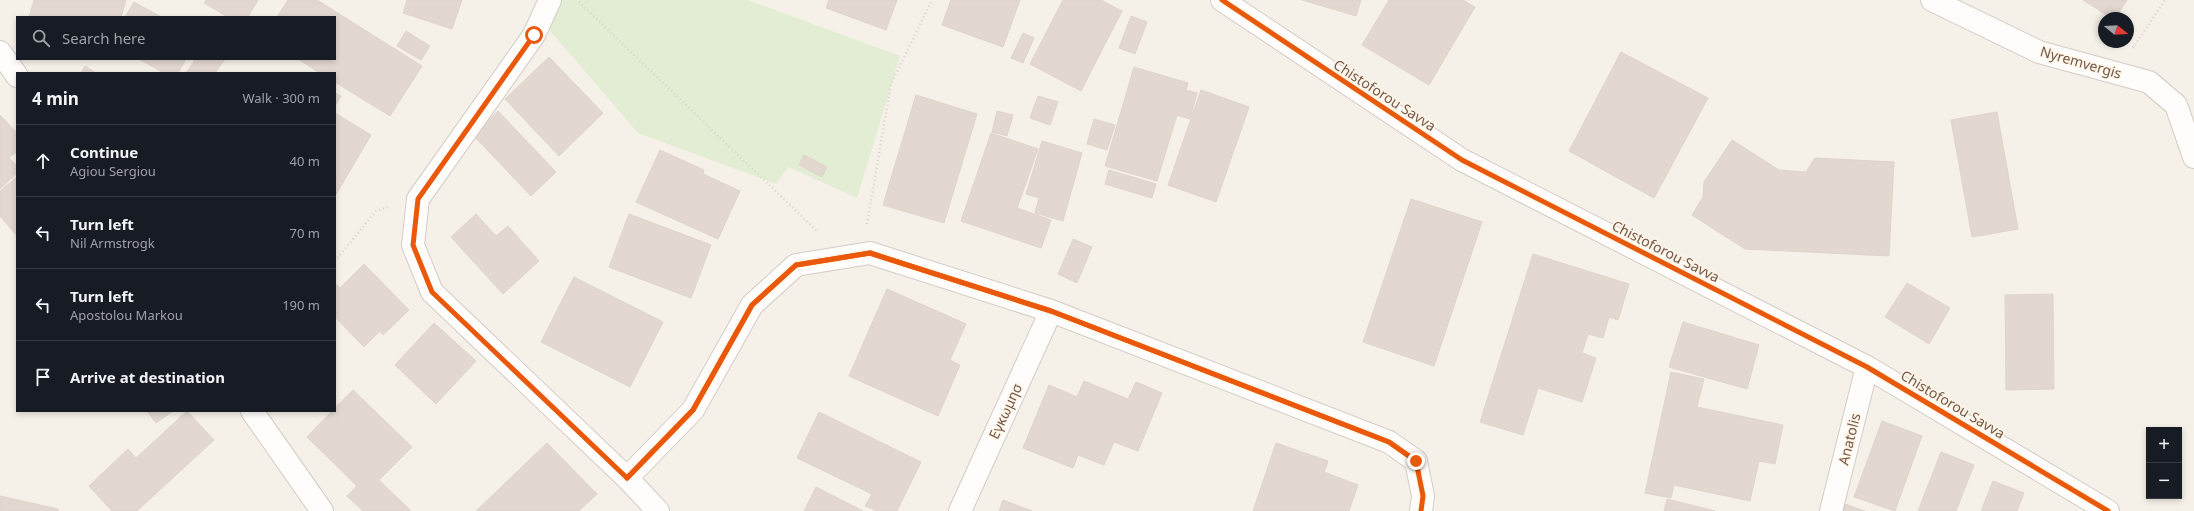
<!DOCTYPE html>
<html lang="en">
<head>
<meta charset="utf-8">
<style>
  :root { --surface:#171b24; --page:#242831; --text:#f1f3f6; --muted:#9ea1a6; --line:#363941 }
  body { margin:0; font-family:"Noto Sans",sans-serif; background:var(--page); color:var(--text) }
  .controls { position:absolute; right:12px; bottom:12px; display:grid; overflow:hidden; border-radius:0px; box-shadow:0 2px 6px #0003 }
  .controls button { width:36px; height:36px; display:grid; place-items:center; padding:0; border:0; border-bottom:1px solid var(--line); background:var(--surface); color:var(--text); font:20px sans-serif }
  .compass { position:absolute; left:2098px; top:12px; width:36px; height:36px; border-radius:50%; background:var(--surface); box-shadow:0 2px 6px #0003; rotate:108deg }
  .stop { position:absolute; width:12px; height:12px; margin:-9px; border:3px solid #ea580c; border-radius:50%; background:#fff }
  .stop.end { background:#ea580c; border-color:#fff; box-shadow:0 1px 4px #0008 }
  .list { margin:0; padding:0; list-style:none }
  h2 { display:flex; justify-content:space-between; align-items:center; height:52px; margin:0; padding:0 16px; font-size:17px }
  h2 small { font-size:13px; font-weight:400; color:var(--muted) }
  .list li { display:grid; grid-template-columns:26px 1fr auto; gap:12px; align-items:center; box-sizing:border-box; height:72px; padding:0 16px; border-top:1px solid var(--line) }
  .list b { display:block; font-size:15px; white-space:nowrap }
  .list p { margin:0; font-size:13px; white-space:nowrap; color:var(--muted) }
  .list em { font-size:13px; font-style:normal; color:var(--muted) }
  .icon { flex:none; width:22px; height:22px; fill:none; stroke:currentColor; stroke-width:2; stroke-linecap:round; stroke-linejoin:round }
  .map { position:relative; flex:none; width:2194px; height:511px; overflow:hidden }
  .search { position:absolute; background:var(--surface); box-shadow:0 2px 6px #0003; left:16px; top:16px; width:320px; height:44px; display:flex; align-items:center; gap:10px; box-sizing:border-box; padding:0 14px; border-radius:0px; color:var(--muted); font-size:15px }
  .panel { position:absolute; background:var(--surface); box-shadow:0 2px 6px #0003; left:16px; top:72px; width:320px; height:340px; border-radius:0px }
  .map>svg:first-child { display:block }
  .green { fill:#e2edd3 }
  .building { fill:#e2d8d0; stroke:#dfd4ca }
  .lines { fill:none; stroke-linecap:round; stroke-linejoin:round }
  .street-casing { stroke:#d4ccc5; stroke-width:24 }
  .path { stroke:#dad1cc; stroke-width:2.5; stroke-dasharray:1 3; stroke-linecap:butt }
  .street { stroke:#fefdfc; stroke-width:22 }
  .cycleway-casing { stroke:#fff6e8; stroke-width:8 }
  .cycleway { stroke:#e8590c; stroke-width:5 }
  .route { stroke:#ea580c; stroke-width:5 }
  .labels { text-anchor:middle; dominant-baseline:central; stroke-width:3; stroke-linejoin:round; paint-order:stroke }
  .street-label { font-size:14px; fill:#735749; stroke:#fff6e8 }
</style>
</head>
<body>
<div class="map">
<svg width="2194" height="511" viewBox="0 0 2194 511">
  <rect width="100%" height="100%" fill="#f6f1e8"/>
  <path class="green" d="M557 0H748L900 56 857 198 788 167 776 184 638 133 546 26Z"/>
  <path class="building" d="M34 0H126L121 17H29Z
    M206 0H258L248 17H228L204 3Z
    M288 0H317L422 66 390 116 335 82V73H320L298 59H335V17H277Z
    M407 0H462L452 29 403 13Z
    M829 0H897L886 30 826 8Z
    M951 0H1020L1003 47 942 25Z
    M1063 0H1101L1122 11 1081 91 1030 64Z
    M1302 0H1361L1356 16Z
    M1389 0H1463L1475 7 1429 85 1362 45Z
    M2083 0H2127L2115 18H2111Z
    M134 2 161 17H125Z
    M1131 16 1147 22 1135 54 1119 48Z
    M406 31 430 46 421 60 397 46Z
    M1023 33 1034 38 1023 63 1011 58Z
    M1621 52 1708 98 1654 198 1569 151Z
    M549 57 603 113 559 156 505 99Z
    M139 59H186L178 73H164Z
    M196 59H225L215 73H186Z
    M85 66 96 73H81Z
    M1134 67 1188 83 1186 90 1197 93 1190 119 1177 115 1157 181 1105 166Z
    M1201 90 1249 107 1216 202 1168 185Z
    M335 93 341 96 335 106Z
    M916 95 977 114 944 223 883 205Z
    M1038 96 1058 102 1050 125 1030 118Z
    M498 111 556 172 531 196 473 135Z
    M997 111 1013 115 1007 136 992 132Z
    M1997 112 2018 229 1972 237 1951 120Z
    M335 113 371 135 335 196Z
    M0 115 17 133V151L9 158 17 166V173L0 189Z
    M1094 119 1115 125 1107 150 1087 144Z
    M991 133 1038 149 1017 208 1051 220 1041 248 961 221Z
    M1732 140 1779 170 1806 172 1815 158 1894 162 1889 256 1745 249 1692 215 1703 197 1704 182Z
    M1042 141 1082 153 1063 221 1035 213 1039 198 1026 194Z
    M660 150 704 170 703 174 740 191 718 239 636 202Z
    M804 155 827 167 822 177 799 165Z
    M1109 170 1156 184 1152 198 1105 184Z
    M17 177V236L0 216V191Z
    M1411 199 1482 222 1434 366 1363 342Z
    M476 214 496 236 508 226 539 261 503 294 451 237Z
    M629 214 711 245 691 298 609 267Z
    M1073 239 1092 247 1077 283 1058 274Z
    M1533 254 1629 284 1618 320 1609 317 1603 338 1588 334 1582 353 1596 358 1582 402 1538 388 1523 435 1480 422Z
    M364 264 409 310 383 335 380 331 364 347 335 317V287L337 285 340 288Z
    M574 277 663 322 630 387 541 342Z
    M1907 283 1950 308 1929 344 1885 317Z
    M887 289 966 324 950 360 960 365 938 416 849 376Z
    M2053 294 2054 389 2006 390 2005 295Z
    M1683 322 1759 345 1747 389 1669 367Z
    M434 323 476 361 436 404 395 365Z
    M1671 372 1704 379 1697 407 1783 425 1775 464 1759 461 1750 501 1674 485 1671 498 1645 493Z
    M1084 381 1128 399 1136 382 1162 393 1138 451 1114 442 1104 465 1078 455 1073 468 1023 448 1049 385 1077 397Z
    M353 390 412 447 379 480 411 511H363L347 496 357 486 307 437 332 411H335V408Z
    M147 411H173L156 423Z
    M187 411 214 440 137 511H112L89 486 128 449 136 458Z
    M819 412 921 462 897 511H877L865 506 872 494 797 458Z
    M1882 421 1922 436 1895 511 1854 497Z
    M547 443 597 494 579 511H476Z
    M1276 443 1328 461 1324 472 1358 485 1349 511H1253Z
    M1941 452 1974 465 1956 511H1918Z
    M1993 481 2024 493 2017 511H1981Z
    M816 487 863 511H804Z
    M0 496 58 509V511H0Z
    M1667 499 1715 511H1664Z
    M1003 500 1032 511H999Z
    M1845 504 1865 511H1843Z"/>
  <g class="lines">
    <defs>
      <path id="street" d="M550 0 534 35 418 199 413 245 432 292 627 478 658 511
        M1222 0 1462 160 1867 367 2108 511
        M1932 0 2039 52 2149 82 2176 105 2194 157
        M0 52 17 76
        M252 411 322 511
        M627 478 693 410 752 305 796 265 870 253 1051 311 1389 442 1416 461 1423 496 1421 511
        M960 511 1051 311
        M1831 511 1867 367"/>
    </defs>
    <use href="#street" class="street-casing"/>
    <path class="path" d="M579 2 817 231
      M2133 48 2165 0
      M867 224 891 84 932 0
      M335 261 376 211 388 207"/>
    <use href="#street" class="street"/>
    <defs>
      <path id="cycleway" d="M1222 0 1462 160 1867 367 2108 511
        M627 478 693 410 752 305 796 265 870 253 1051 311 1389 442 1416 461 1423 496 1421 511"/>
    </defs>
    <use href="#cycleway" class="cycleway-casing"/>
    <use href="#cycleway" class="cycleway"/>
  </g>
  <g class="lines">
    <path class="route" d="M534 35 418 199 413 245 432 292 627 478 693 410 752 305 796 265 870 253 1051 311 1389 442 1416 461"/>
  </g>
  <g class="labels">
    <g class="street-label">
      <text transform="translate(2081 62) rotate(16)">Nyremvergis</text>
      <text transform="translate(1385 95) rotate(33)">Chistoforou Savva</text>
      <text transform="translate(1666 251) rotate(27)">Chistoforou Savva</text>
      <text transform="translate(1953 404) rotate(31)">Chistoforou Savva</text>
      <text transform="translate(1005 411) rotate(-65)">Εγκωμησ</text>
      <text transform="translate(1849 439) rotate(-76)">Anatolis</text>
    </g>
  </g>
</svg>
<div class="controls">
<button>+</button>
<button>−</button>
</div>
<svg class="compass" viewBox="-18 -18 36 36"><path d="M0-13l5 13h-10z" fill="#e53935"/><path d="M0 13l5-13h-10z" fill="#9ea1a6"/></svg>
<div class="stop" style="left:534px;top:35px"></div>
<div class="stop end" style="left:1416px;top:461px"></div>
<div class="search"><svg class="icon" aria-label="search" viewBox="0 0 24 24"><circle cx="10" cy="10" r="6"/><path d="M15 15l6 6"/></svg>Search here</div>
<section class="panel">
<h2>4 min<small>Walk · 300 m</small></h2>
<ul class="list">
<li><svg class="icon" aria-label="ahead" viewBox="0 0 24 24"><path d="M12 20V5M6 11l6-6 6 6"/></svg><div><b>Continue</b><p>Agiou Sergiou</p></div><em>40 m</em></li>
<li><svg class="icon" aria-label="left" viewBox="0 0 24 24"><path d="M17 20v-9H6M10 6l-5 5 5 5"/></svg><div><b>Turn left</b><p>Nil Armstrogk</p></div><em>70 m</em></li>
<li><svg class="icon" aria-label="left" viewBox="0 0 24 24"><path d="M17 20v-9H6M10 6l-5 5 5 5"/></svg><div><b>Turn left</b><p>Apostolou Markou</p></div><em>190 m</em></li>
<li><svg class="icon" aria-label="arrive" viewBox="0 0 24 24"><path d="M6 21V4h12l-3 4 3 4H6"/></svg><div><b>Arrive at destination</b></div></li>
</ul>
</section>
</div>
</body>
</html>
